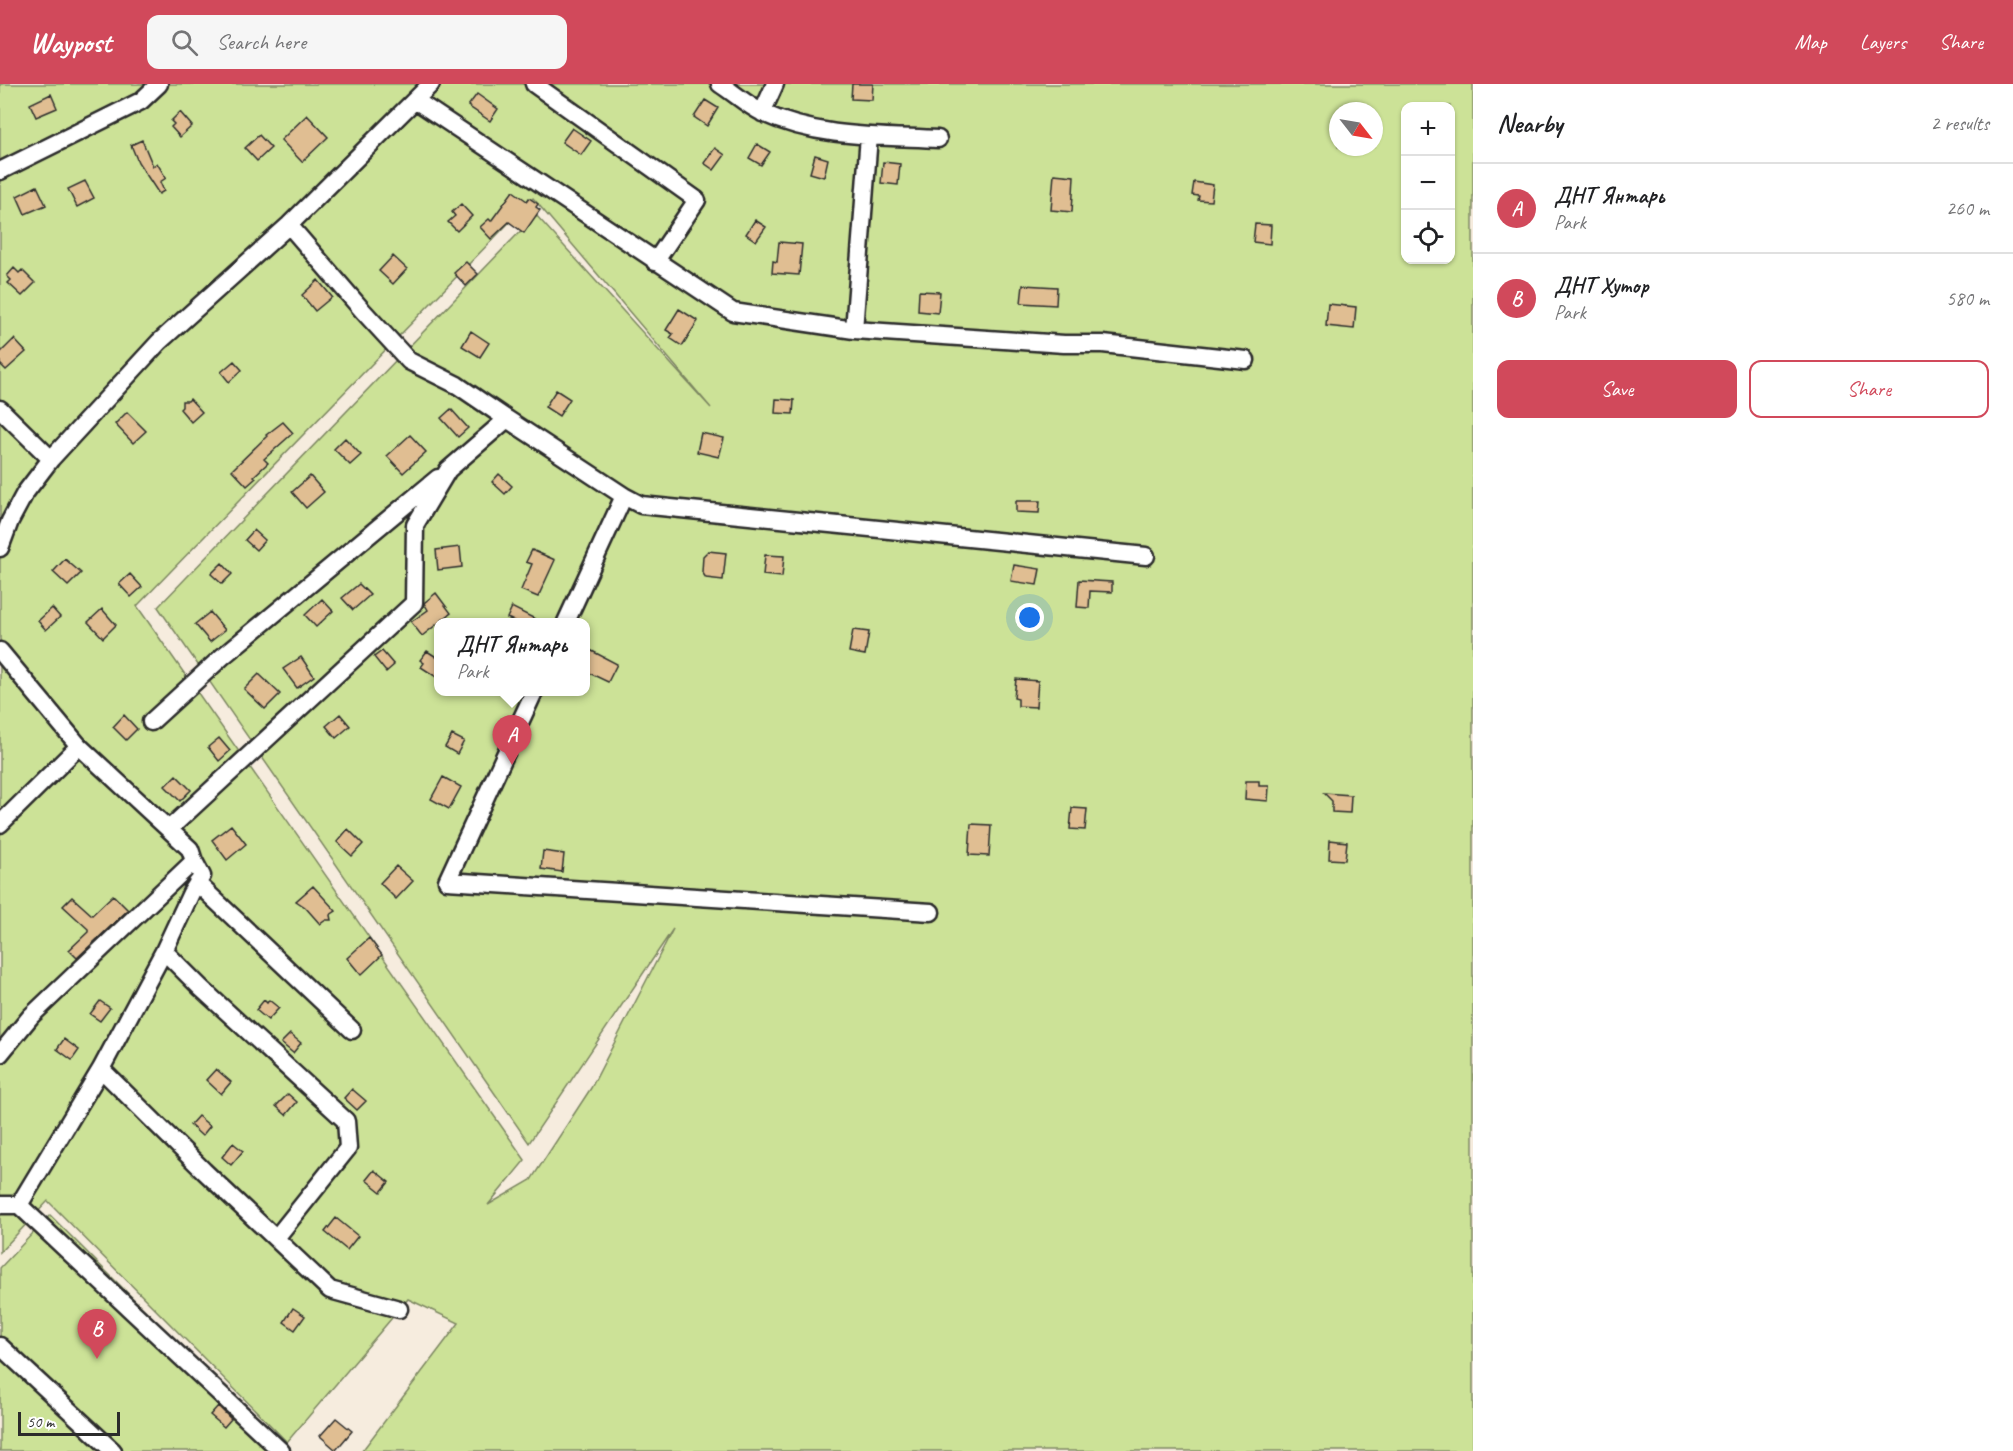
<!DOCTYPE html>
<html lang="en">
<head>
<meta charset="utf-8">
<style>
  :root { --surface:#fff; --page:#f6f6f6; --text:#202124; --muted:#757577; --line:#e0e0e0; --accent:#d1495b }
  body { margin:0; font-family:Caveat,sans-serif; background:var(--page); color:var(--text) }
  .controls { position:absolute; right:18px; top:18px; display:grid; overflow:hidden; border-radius:12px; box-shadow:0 2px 4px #0004 }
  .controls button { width:54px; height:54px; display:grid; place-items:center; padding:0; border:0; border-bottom:2px solid var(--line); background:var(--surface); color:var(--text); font:30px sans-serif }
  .compass { position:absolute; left:1329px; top:18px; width:54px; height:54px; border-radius:50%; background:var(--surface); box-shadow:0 2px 4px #0004; rotate:121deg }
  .scale { position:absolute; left:18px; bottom:15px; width:102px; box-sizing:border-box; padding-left:6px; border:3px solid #2b2b2b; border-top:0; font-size:16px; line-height:21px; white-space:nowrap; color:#2b2b2b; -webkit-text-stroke:4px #fff; paint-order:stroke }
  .you { position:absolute; left:1030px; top:534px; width:21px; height:21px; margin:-15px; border:4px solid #fff; border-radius:50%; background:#1a73e8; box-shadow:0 0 0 9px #1a73e833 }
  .badge { display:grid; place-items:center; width:39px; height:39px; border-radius:50%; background:var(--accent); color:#fff; font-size:20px; font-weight:700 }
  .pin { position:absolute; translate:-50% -50px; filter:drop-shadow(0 2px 3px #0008) }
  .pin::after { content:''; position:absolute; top:32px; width:21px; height:18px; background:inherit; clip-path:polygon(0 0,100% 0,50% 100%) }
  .popup { position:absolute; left:434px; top:534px; width:156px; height:78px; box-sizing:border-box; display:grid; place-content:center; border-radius:12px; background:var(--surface); filter:drop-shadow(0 2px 4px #0005); font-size:20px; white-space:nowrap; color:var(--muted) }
  .popup b { font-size:22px; color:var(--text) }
  .popup::after { content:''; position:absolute; left:50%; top:100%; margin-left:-12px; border:12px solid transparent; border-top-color:var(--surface) }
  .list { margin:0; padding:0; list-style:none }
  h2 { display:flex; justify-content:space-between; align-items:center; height:78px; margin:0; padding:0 24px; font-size:26px }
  h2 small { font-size:20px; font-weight:400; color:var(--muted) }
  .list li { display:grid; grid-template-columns:39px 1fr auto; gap:18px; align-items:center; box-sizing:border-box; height:90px; padding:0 24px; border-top:2px solid var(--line) }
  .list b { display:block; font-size:22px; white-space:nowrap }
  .list p { margin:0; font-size:20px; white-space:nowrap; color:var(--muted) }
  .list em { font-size:20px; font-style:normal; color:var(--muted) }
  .actions { display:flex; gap:12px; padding:18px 24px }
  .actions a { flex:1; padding:14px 0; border:2px solid var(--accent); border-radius:12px; text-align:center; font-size:21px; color:var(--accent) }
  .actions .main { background:var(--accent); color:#fff }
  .icon { flex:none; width:33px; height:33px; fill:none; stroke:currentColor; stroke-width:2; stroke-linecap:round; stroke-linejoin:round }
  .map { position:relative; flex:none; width:1473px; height:1367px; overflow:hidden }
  header { display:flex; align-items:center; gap:36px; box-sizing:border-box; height:84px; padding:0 30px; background:var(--accent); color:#fff }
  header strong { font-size:28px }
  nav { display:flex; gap:33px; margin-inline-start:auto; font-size:21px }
  .search { width:420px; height:54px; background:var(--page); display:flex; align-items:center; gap:15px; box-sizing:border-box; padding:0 21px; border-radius:12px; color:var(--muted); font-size:22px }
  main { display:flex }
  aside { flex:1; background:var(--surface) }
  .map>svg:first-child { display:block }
  .green { fill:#cce297; stroke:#7c8661; stroke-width:1.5; fill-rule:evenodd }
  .building { fill:#e0be92; stroke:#2b2b2b; stroke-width:1.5 }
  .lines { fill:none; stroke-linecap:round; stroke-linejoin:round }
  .minor-casing { stroke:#2b2b2b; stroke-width:21 }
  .minor { stroke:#fff; stroke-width:16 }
</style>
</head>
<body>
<header>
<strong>Waypost</strong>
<div class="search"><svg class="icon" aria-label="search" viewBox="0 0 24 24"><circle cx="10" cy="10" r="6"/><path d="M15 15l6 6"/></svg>Search here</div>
<nav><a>Map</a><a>Layers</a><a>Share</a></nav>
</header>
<main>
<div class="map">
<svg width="1473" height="1367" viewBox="0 0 1473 1367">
  <rect width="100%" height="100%" fill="#f6ecde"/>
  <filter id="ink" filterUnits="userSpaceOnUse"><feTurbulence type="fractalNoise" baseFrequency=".0167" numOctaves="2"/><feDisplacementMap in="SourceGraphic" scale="12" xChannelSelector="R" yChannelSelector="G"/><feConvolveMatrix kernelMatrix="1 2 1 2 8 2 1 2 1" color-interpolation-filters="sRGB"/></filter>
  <g filter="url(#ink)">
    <path class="green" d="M0 0H1473V1367H362L459 1239 408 1215 287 1358 48 1117 0 1168ZM1406 22H1450V176H1406ZM1338 27H1374V63H1338ZM533 114 711 324 536 131 158 523 529 1059 673 845 591 1004 531 1096 488 1121 525 1076 137 522ZM438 538H586V608H438Z
      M50 1131 285 1367H0V1184Z"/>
    <path class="building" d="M852 0H873L872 16 851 15Z
      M51 10 57 24 36 33 30 20Z
      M477 10 498 25 490 37 468 22Z
      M705 16 718 24 707 42 694 33Z
      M180 28 192 42 180 53 171 43 174 40 171 37Z
      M307 31 328 53 302 78 281 56Z
      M572 44 591 57 581 71 562 58Z
      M259 51 271 64 257 77 245 64Z
      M142 56 153 82 157 79 166 94 160 98 164 107 159 110 138 78 131 61Z
      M757 60 770 68 761 81 749 74Z
      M715 64 725 71 714 86 704 79Z
      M815 71 828 75 824 93 810 89Z
      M883 78 900 80 898 101 881 99Z
      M1054 90 1074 92 1072 128 1051 126Z
      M85 97 94 114 77 123 68 105Z
      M1194 98 1213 101 1211 117 1198 116 1199 112 1192 111Z
      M37 102 46 121 25 130 17 112Z
      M513 107 527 117 529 114 538 120 536 123 540 126 524 149 509 138 491 155 480 143 489 135 491 137Z
      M461 120 472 132 457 147 448 138 455 132 452 128Z
      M755 136 766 143 756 157 746 150Z
      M1255 140 1271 141 1270 160 1253 158Z
      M779 158 802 160 799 191 772 189 773 177 777 178Z
      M393 172 407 185 393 200 379 187Z
      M466 178 478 190 466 202 454 189Z
      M14 184 19 189 22 186 35 199 22 212 8 199 11 196 7 192Z
      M318 196 332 213 315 227 302 211Z
      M1023 201 1057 203 1056 221 1021 219Z
      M919 207 940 208 938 229 918 227Z
      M1328 220 1356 223 1354 245 1326 242Z
      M679 225 698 237 682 262 670 254 673 250 666 246Z
      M471 247 489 259 480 273 462 262Z
      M14 255 26 268 6 286 0 280V269Z
      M234 277 242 286 229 298 221 288Z
      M556 306 570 315 559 332 545 323Z
      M190 315 202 328 191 338 180 325 182 323V317H188Z
      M776 315 794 316 793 330 775 329Z
      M451 325 468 344 458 353 441 334Z
      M127 328 146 347 133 359 115 340Z
      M283 338 293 349 264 375 268 379 254 392 256 394 247 402 232 386 267 352 266 351Z
      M701 349 724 354 719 373 697 368Z
      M410 351 426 368 403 389 387 372Z
      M345 354 361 371 350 381 334 365Z
      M499 390 512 402 505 410 492 398Z
      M310 392 324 408 306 424 292 408Z
      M1016 417H1040L1039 429 1016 428Z
      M254 446 265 456 256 466 245 456Z
      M460 463 462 483 438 486 436 466Z
      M532 466 555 476 538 513 521 506 532 480 526 478Z
      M708 467 726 469 723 496 706 494 702 488 703 472Z
      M765 471 784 472 782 493 763 491Z
      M65 475 81 489 68 502 53 488Z
      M222 479 232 490 222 500 211 490Z
      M1014 481 1040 485 1037 501 1011 497Z
      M130 490 142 503 131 513 119 500Z
      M1079 496 1112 498V508L1090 507 1089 524 1077 523Z
      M359 500 370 511 353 526 342 514Z
      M436 509 451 529 422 552 411 538 428 526 424 519Z
      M322 515 333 527 316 543 305 531Z
      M512 523 513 524 541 538H516L507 534Z
      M52 524 60 533 46 546 38 537Z
      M102 525 116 541 103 554 88 538Z
      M210 528 225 546 210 558 195 540Z
      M853 546 869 548 865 571 849 568Z
      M590 566 617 580 608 598 585 587V575Z
      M382 567 394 581 386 588 374 573Z
      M427 567 438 574V594L421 583 424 579 420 576Z
      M301 573 314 592 297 604 283 585Z
      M259 590 280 610 265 625 244 605Z
      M1016 595 1038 597 1036 623 1018 622V615L1014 614Z
      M340 630 350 642 336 654 326 642Z
      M124 631 137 645 126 656 113 643Z
      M452 651 464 657 457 670 445 663Z
      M219 654 230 667 219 677 208 663Z
      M176 691 191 706 180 717 165 702Z
      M443 693 461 703 449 725 431 715Z
      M1246 697H1259V702H1269L1268 717 1245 715Z
      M1324 709 1351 711 1350 729 1332 728V717Z
      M1072 724 1087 725 1085 746 1070 745Z
      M971 740 991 741 989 772 969 771Z
      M231 741 246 760 227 776 212 756Z
      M348 745 363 760 352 772 337 758Z
      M1330 756 1347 758 1345 776 1329 775Z
      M543 767 564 770 562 788 541 785Z
      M396 782 413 797 396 815 380 799Z
      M313 802 336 827 330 831 331 836H326L320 840 305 823 296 817Z
      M113 811 128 826 77 874 69 866 88 848V845L63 822 72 813 92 831Z
      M369 854 382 871 361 891 347 874Z
      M264 916 267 919 269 916 279 924 268 936 256 926Z
      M100 917 110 924 100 937 90 930Z
      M290 950 301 959 293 969 281 959Z
      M64 955 79 966 72 976 57 965Z
      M216 985 231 998 221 1010 206 996Z
      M352 1005 366 1017 357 1026 344 1014Z
      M288 1010 297 1018 286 1031 276 1022Z
      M198 1032 210 1042 202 1052 190 1041Z
      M233 1059 243 1067 231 1081 222 1073Z
      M374 1086 389 1098 381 1108 366 1096Z
      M336 1134 358 1152 347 1166 325 1148Z
      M293 1224 305 1232 295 1246 284 1238Z
      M218 1322 231 1335 224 1343 210 1331Z
      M336 1334 352 1347 336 1366 320 1352Z"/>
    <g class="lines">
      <defs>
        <path id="minor" d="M534 0 697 116 655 178
          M720 0C734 9 748 22 763 29 817 54 879 52 938 55
          M415 16 733 228 854 246 1064 260H1103L1246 276
          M762 29 775 0
          M0 87 141 17 159 0
          M854 246 869 52
          M0 325 51 375
          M507 335 624 412 566 538
          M624 412 641 421 1146 472
          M0 464 10 437 25 409 51 375 159 258 289 141 431 0
          M0 567 79 662 190 765 194 777 202 792 191 809 164 867 101 985 19 1121H0
          M534 608 447 797 931 828
          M151 638 222 573 438 394
          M0 740 79 662
          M169 745 414 519 415 441 448 386 507 335 457 301 409 277 363 227 289 141
          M197 799 352 946
          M164 867 201 904 346 1037 348 1064 276 1154
          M0 970 31 932 194 777
          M101 985 204 1087 330 1206 399 1225
          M19 1121 281 1367
          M0 1262 113 1367"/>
      </defs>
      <use href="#minor" class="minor-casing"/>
      <use href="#minor" class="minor"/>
    </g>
  </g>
</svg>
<div class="controls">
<button>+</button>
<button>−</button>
<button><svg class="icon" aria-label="locate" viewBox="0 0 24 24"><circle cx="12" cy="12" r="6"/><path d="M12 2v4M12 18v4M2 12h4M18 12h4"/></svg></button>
</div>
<svg class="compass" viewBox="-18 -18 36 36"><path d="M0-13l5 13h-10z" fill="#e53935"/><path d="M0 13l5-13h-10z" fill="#757577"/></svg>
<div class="scale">50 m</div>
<div class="you"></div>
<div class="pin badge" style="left:512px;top:681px">A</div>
<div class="popup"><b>ДНТ Янтарь</b>Park</div>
<div class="pin badge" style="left:97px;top:1275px">B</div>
</div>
<aside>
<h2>Nearby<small>2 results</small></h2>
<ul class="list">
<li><span class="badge">A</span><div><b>ДНТ Янтарь</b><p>Park</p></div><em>260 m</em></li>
<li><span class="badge">B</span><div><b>ДНТ Хутор</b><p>Park</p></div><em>580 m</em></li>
</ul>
<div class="actions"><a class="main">Save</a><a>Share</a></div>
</aside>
</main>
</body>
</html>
